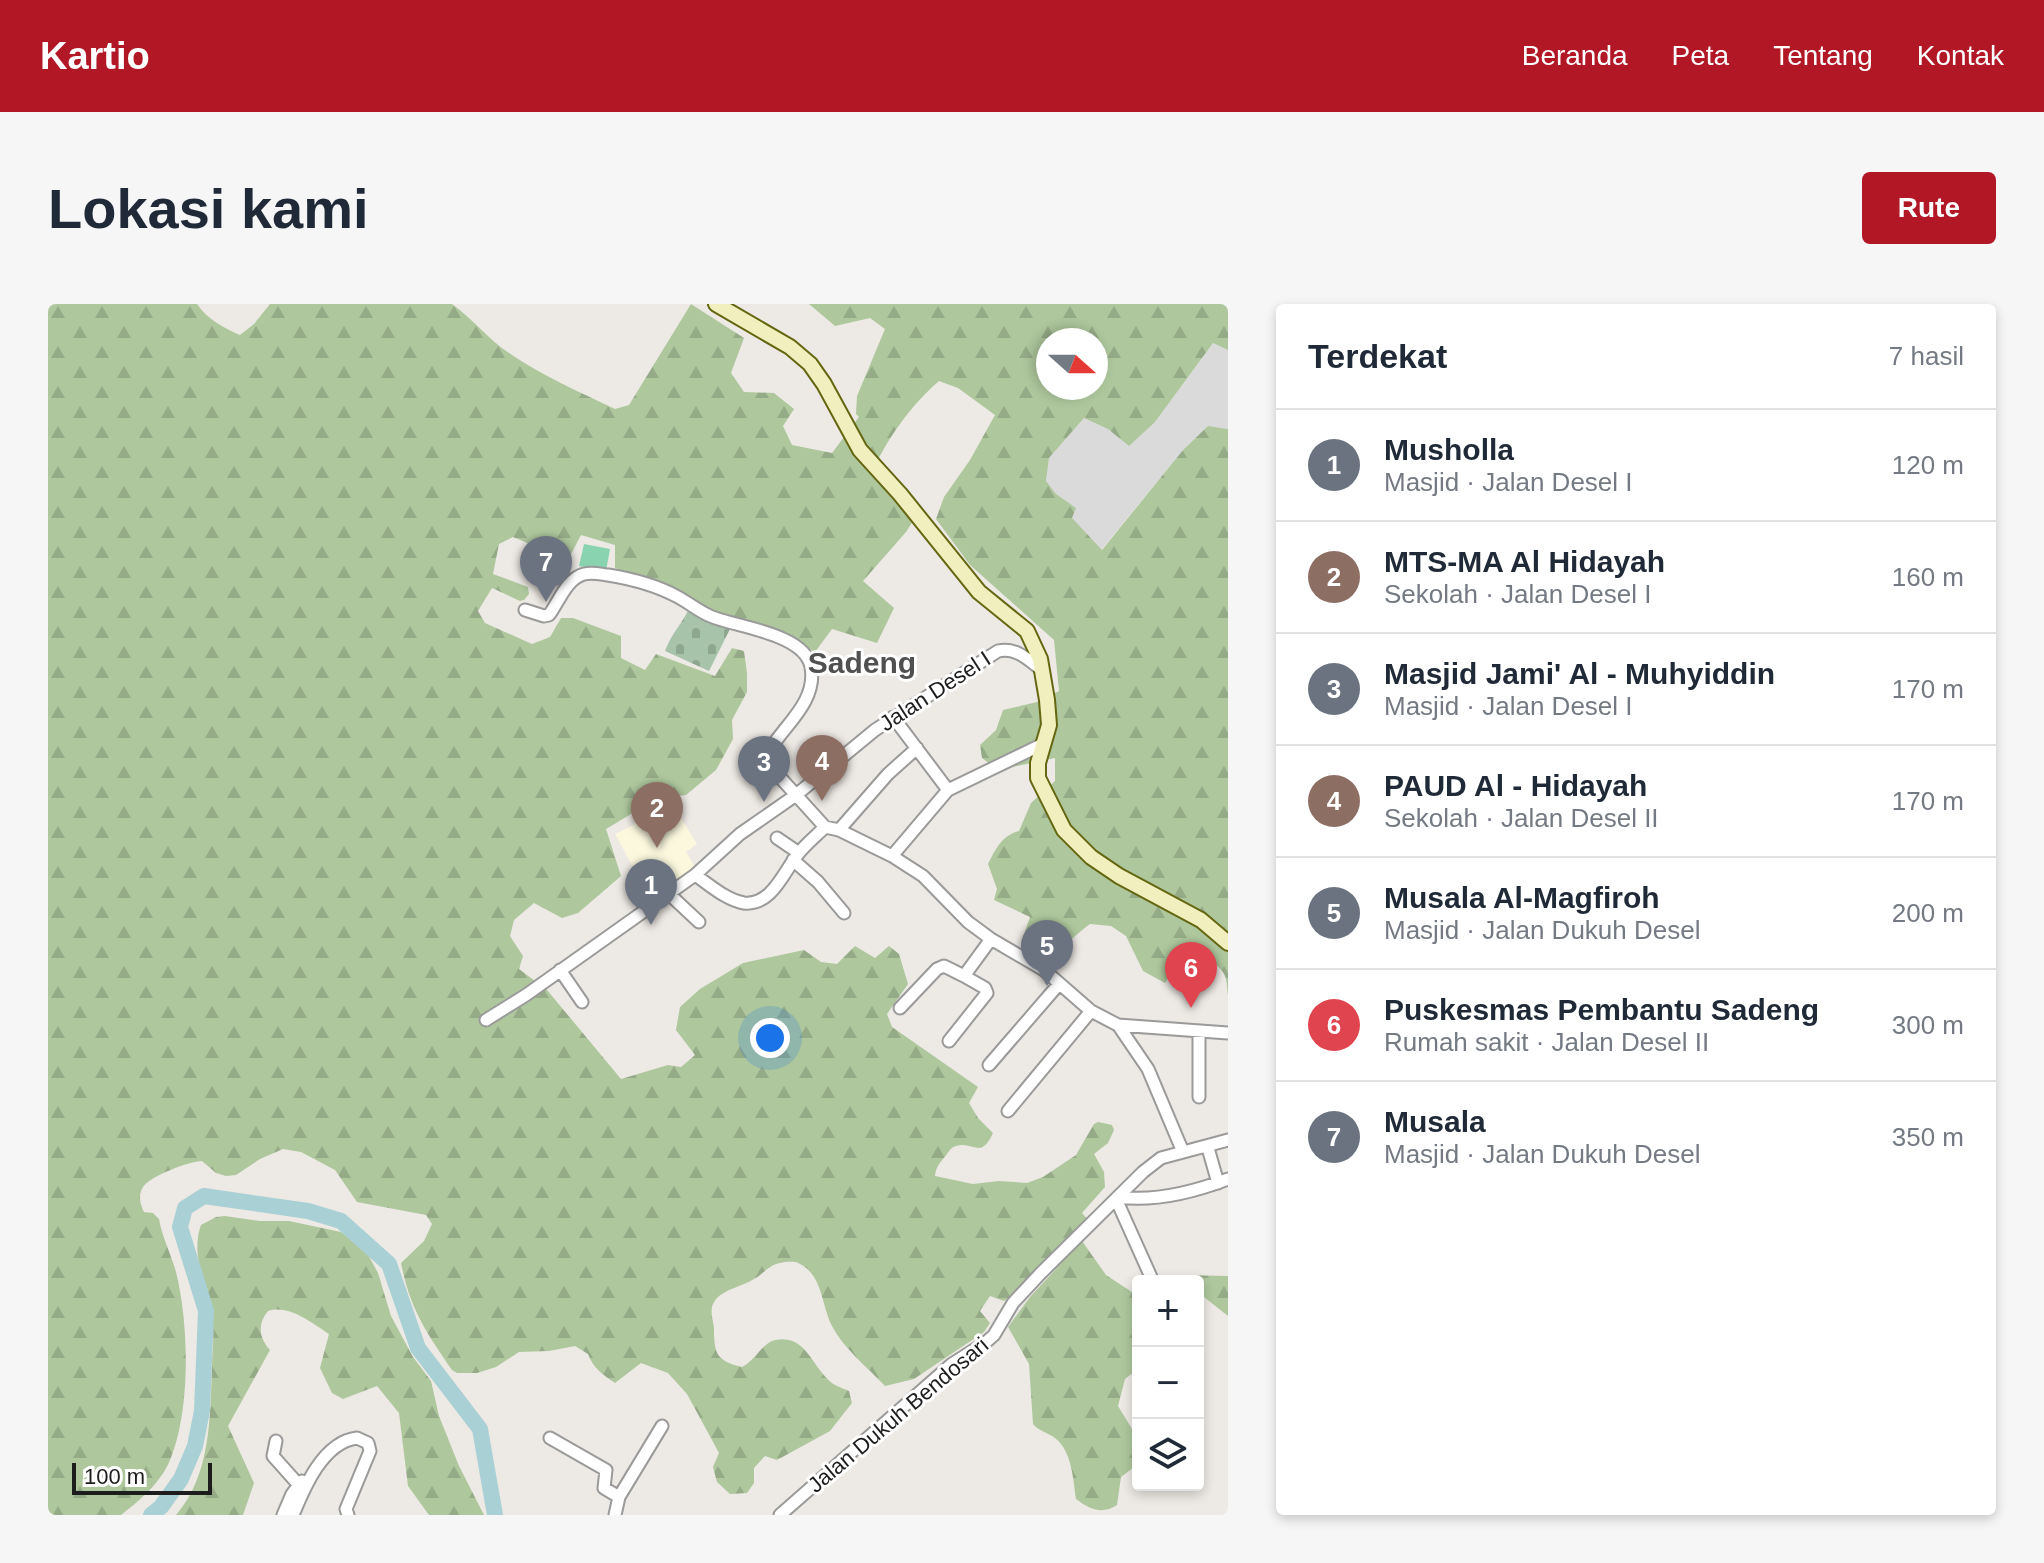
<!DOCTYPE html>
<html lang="id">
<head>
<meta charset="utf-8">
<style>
  :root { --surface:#fff; --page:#f6f6f7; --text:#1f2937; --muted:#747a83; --line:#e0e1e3; --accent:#b21726 }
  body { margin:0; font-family:Helvetica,sans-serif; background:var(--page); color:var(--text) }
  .controls { position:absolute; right:24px; bottom:24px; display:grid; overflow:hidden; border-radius:8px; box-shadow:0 4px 12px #0003 }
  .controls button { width:72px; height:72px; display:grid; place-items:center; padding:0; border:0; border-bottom:2px solid var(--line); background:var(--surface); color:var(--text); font:40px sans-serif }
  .compass { position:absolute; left:988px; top:24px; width:72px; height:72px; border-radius:50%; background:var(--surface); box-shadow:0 4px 12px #0003; rotate:111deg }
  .scale { position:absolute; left:24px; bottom:20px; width:140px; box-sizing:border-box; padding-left:8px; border:4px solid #1d1d1d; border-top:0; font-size:22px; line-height:28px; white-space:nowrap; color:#1d1d1d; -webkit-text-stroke:6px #fff; paint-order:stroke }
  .you { position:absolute; left:722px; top:734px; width:28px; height:28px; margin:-20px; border:6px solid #fff; border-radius:50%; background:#1a73e8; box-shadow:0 0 0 12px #1a73e833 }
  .badge { display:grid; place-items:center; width:52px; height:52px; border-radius:50%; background:var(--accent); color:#fff; font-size:26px; font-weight:700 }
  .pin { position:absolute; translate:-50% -66px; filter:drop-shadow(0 2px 4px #0008) }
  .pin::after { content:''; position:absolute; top:42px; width:28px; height:24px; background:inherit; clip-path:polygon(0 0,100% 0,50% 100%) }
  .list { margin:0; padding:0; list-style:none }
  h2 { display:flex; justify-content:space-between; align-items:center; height:104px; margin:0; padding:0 32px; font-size:34px }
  h2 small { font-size:26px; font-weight:400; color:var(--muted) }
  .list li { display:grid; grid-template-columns:52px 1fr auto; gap:24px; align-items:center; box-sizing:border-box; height:112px; padding:0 32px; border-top:2px solid var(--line) }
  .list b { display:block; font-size:30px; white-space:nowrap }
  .list p { margin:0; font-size:26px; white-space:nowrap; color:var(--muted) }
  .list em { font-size:26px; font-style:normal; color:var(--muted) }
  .icon { flex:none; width:44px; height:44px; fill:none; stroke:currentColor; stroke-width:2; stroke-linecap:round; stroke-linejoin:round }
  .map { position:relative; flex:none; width:1180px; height:1211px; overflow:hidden; border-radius:8px }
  header { display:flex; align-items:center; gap:48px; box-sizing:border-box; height:112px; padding:0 40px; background:var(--accent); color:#fff }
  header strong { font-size:38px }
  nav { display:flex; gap:44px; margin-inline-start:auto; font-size:28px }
  .intro { display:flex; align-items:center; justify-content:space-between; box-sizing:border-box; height:192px; padding:0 48px }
  h1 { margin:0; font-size:56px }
  .button { padding:20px 36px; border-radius:8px; background:var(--accent); color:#fff; font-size:28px; font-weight:700 }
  main { display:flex; gap:48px; padding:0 48px }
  aside { flex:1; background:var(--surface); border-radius:8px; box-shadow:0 4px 12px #0003 }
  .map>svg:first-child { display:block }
  .residential { fill:#dbdada }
  .education { fill:#fbf8de }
  .forest { fill:url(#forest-firs); fill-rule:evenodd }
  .cemetery { fill:url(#cemetery-stones) }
  .pitch { fill:#8ad3b0 }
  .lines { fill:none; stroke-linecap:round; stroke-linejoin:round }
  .river { stroke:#a9d0d5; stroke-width:16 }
  .minor-casing { stroke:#9a9a9a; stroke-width:15 }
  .secondary-casing { stroke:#656611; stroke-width:18 }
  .minor { stroke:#fff; stroke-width:11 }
  .secondary { stroke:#f1efbd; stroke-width:14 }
  .labels { text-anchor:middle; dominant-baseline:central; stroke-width:6; stroke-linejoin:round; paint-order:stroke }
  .street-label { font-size:22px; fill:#1d1d1d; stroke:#fff }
  .district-label { font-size:30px; font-weight:bold; fill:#505050; stroke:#fff }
</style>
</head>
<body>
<header>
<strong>Kartio</strong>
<nav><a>Beranda</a><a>Peta</a><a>Tentang</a><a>Kontak</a></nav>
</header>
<div class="intro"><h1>Lokasi kami</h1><a class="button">Rute</a></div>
<main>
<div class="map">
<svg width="1180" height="1211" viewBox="0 0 1180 1211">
  <defs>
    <pattern id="forest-firs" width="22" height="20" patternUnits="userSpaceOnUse" patternTransform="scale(2)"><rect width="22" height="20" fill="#aec79d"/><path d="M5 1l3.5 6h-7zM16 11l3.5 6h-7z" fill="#95aa87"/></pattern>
    <pattern id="cemetery-stones" width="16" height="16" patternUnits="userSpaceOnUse" patternTransform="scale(2)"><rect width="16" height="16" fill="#a7c3a9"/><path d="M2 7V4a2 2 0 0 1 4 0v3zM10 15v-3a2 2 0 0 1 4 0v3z" fill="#8fa791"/></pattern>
  </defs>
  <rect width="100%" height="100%" fill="#ede9e4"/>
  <path class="residential" d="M1165 39 1180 46V125L1160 122 1135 146 1053 246 1023 214 1027 204 1008 190 998 177 1001 154 1036 114 1061 125 1107 118Z"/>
  <path class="education" d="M625 501 649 540 638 548 649 566 611 590 602 573 593 578 567 530Z"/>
  <path class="forest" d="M0 0H149C158 14 177 25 192 31L206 20 222 0H404C425 15 441 36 461 49 494 72 532 88 567 105L581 101 643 0 696 34 683 69 696 88 726 89 746 105 735 122 744 141 784 149 811 113 808 110 809 92 837 25 822 14 787 22 761 0H1180V46L1165 39 1107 118 1081 142 1060 125 1036 114 1001 154 998 177 1008 190 1028 204 1024 214 1054 246 1135 146 1160 122 1180 125V691C1179 685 1179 677 1177 672 1172 659 1151 651 1138 654L1129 669 1121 673 1117 679 1095 667 1078 632 1063 622 1042 620C1016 639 1007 660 973 639L982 613 946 596 949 585 940 560C948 545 953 532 971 527L983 499 1007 477V454L950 466 934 454 932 441 948 426 955 406 989 398 1011 387 1006 336 922 261 888 215 896 193 922 156 947 111 910 84 891 77C863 101 839 135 824 168L865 217 858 228 815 277 846 304 829 339 784 325 767 348 719 322 672 311 615 280 567 264V241L533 231 520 256 465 233 451 240 445 270 480 283 481 290 476 296 472 297 444 284 430 307 437 319 484 340 502 333 513 314H525L573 332V354L597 366 608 350 667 372 684 344 696 347 699 369V388L684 416 685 435 668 466 638 491 610 494 558 525 573 572 530 609 514 614 486 599 466 616 462 632 475 652 471 665 499 686 573 775 620 761 633 763 647 751 628 726 632 703 652 685 695 659 756 646 773 658 789 660 807 642 827 654 841 642 851 650 860 680 839 710 844 723 930 783 921 799 930 814 945 829C933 856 925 837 908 842 902 843 900 850 895 855 890 861 888 864 887 872L925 880 951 877 979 879 995 873 1028 851 1046 820 1050 818 1064 821 1066 826 1060 839 1046 850 1056 868 1057 883 1034 909 1040 916 964 992 956 997 942 992 932 1007 942 1019 936 1028 866 1075 837 1082C819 1063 796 1045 784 1022 773 1001 775 970 750 959 746 957 737 958 732 959 721 961 715 970 706 975 695 982 677 985 668 995 660 1005 665 1014 666 1024 666 1049 668 1057 694 1063 707 1057 714 1039 727 1036 761 1029 765 1070 789 1082 793 1084 797 1085 801 1087L804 1099 782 1127 729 1156 717 1152 706 1164V1179L699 1189 682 1190 669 1178 665 1163 671 1149 639 1090 620 1069 593 1059 567 1079C555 1071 545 1064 540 1050L527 1042 501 1047 471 1048 448 1063 429 1069H409L404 1066C378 1028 362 1005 353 959L376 937 384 920 378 911 309 898 287 866 253 848 235 845 212 855 188 871 178 872 168 869 154 857C142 857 102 872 95 883 90 891 92 900 96 908L105 909 111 915C114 933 123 950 128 968 141 1020 143 1106 122 1156 112 1180 92 1196 73 1211H0ZM1000 36H1048V84H1000Z
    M177 912 212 917H241L293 928 318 947 330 969 343 1012 365 1053 383 1077 391 1112 411 1162 436 1211H381L360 1182 351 1109 329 1082 295 1095 284 1089 272 1064 281 1030C264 1019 241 1000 220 1007 209 1020 211 1034 222 1046L180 1122 206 1179 195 1211H128C163 1171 162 1113 164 1063 164 1047 167 1029 164 1013 159 984 142 951 153 921L168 913Z
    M1034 937 1058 971 1090 992V1065L1077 1075 1070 1102 1089 1133 1090 1160 1073 1173 1069 1201C1054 1211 1041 1205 1028 1195 1025 1175 1024 1147 1007 1134 999 1128 992 1128 985 1120L981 1060 960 1023 982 993Z
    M1134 971 1180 972V1012L1156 993 1150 995V977H1119Z"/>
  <path class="cemetery" d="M642 303 683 323 661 367 617 347C623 330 634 320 642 303Z"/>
  <path class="pitch" d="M536 240 562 245 558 267 531 262Z"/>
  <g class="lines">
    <path class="river" d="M103 1211 113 1203 133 1175 147 1142 154 1107 158 1007 132 923 137 904 156 892 260 907 293 917 341 960 370 1044 432 1125 447 1211"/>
    <defs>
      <path id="minor" d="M477 306 496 312 501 311C511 298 518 275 536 270 544 268 552 270 560 271 585 275 608 281 630 293 641 299 651 307 662 312 687 323 757 329 763 363 771 407 715 434 720 460L777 523 791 526 844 552 875 572 920 618 943 635 996 666 1043 707 1070 721 1180 729
        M845 413 900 486
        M791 526 840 470 869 444
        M729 534 751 549
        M844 552 900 486 995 440
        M745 556 770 578 796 609
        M647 571C662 581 678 596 696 599 724 602 736 567 750 550 758 540 768 532 777 523
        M620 589 651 618
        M512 666 534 698
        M852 704 889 665 896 662 916 672 943 635
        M438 716 478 691 647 571 692 530 748 491 827 426 950 347C969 343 980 356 994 366
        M1070 721 1100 765 1135 848
        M1151 728V793
        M901 737 939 689 937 684 916 672
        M941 761 1011 680
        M960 807 1043 707
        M1160 844 1170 879
        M1070 893C1107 898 1146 888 1180 875
        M1068 895 1103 973
        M502 1134 558 1166 556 1184 571 1193 567 1211
        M228 1137 225 1152 250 1180
        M571 1193 614 1122
        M235 1211 244 1190 254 1177
        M245 1211C256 1184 275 1138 309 1134L320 1139 322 1147 298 1205 300 1211
        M732 1211 904 1060 937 1039 946 1031 965 999 992 970 1095 868 1113 854 1180 836"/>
      <path id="secondary" d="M668 0 742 43 762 60 776 80 812 146 852 190 931 288 979 327 992 355 999 396 1001 421 990 459V474L1016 526 1043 553 1071 572 1153 616 1180 639"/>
    </defs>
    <use href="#minor" class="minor-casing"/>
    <use href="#secondary" class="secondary-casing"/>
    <use href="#minor" class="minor"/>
    <use href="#secondary" class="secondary"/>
  </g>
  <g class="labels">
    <g class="street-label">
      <text transform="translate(887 387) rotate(-33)">Jalan Desel I</text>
      <text transform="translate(850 1111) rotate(-40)">Jalan Dukuh Bendosari</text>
    </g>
    <g class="district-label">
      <text x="814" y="358">Sadeng</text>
    </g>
  </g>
</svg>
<div class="controls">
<button>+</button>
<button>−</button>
<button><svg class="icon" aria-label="layers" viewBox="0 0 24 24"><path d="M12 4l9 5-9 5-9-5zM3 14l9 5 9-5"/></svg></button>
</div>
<svg class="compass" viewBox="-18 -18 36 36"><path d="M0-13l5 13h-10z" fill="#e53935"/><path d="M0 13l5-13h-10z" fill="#747a83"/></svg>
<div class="scale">100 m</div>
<div class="you"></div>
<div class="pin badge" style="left:603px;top:621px;background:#6b7280">1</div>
<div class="pin badge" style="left:609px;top:544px;background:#8d6e63">2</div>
<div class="pin badge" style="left:716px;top:498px;background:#6b7280">3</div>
<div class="pin badge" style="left:774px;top:497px;background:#8d6e63">4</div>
<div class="pin badge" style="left:999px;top:682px;background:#6b7280">5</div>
<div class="pin badge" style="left:1143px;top:704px;background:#e0444e">6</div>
<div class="pin badge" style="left:498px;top:298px;background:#6b7280">7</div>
</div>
<aside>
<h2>Terdekat<small>7 hasil</small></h2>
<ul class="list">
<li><span class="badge" style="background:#6b7280">1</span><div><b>Musholla</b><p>Masjid · Jalan Desel I</p></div><em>120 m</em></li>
<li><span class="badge" style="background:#8d6e63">2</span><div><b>MTS-MA Al Hidayah</b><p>Sekolah · Jalan Desel I</p></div><em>160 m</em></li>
<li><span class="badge" style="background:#6b7280">3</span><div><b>Masjid Jami' Al - Muhyiddin</b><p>Masjid · Jalan Desel I</p></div><em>170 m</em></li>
<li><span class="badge" style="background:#8d6e63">4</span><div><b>PAUD Al - Hidayah</b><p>Sekolah · Jalan Desel II</p></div><em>170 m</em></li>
<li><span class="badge" style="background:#6b7280">5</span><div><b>Musala Al-Magfiroh</b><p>Masjid · Jalan Dukuh Desel</p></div><em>200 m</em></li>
<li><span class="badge" style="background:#e0444e">6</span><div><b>Puskesmas Pembantu Sadeng</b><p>Rumah sakit · Jalan Desel II</p></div><em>300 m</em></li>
<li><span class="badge" style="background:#6b7280">7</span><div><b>Musala</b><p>Masjid · Jalan Dukuh Desel</p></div><em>350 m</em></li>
</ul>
</aside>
</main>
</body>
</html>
